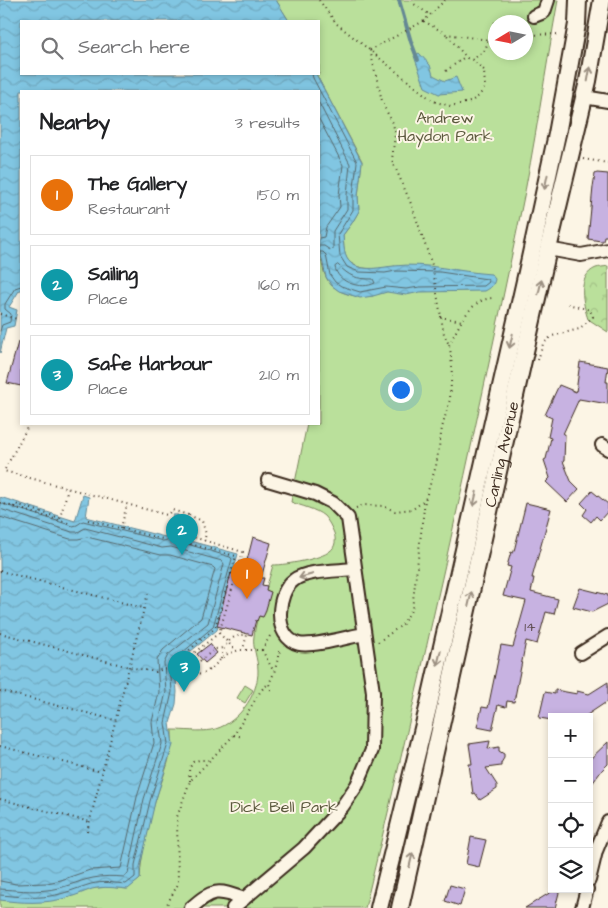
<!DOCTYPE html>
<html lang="en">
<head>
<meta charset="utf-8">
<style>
  :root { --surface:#fff; --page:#f2f2f2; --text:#202124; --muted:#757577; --line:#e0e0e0; --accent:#111827 }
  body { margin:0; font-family:"Architects Daughter",sans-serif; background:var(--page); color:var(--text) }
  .controls { position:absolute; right:15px; bottom:15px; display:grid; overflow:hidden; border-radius:0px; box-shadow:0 2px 8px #0003 }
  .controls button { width:45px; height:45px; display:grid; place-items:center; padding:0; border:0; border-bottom:1px solid var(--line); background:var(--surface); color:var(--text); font:25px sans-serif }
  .compass { position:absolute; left:488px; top:15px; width:45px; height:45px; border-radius:50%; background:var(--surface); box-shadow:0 2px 8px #0003; rotate:260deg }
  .you { position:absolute; left:400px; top:389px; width:18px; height:18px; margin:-12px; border:4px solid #fff; border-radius:50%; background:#1a73e8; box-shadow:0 0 0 8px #1a73e833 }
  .badge { display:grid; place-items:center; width:32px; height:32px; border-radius:50%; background:var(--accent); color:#fff; font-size:16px; font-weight:700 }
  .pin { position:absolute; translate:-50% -41px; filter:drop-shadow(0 1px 2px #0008) }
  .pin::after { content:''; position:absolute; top:26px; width:18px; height:15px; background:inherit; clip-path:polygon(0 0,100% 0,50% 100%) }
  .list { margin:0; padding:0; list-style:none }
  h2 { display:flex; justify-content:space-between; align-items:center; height:65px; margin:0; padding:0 20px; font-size:21px }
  h2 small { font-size:16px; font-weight:400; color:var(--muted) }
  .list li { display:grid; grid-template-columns:32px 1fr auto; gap:15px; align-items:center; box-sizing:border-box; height:80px; margin:0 10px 10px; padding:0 10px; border:1px solid var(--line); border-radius:0px }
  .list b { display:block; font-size:19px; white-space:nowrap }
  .list p { margin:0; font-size:16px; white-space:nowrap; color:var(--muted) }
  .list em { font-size:16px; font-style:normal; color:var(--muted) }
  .icon { flex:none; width:28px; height:28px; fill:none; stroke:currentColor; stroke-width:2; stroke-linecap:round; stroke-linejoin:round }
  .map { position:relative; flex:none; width:608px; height:908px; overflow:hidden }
  .search { position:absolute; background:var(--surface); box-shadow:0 2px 8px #0003; left:20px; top:20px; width:300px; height:55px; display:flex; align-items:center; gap:12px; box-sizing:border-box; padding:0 18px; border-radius:0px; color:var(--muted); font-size:19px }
  .panel { position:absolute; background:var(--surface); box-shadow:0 2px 8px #0003; left:20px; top:90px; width:300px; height:335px; border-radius:0px }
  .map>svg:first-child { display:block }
  .forest { fill:url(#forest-crowns); stroke:#7a855c }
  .park { fill:#bae09b; stroke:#7a855c; fill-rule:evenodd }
  .water { fill:url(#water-waves); stroke:#658894 }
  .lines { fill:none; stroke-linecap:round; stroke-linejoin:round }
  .shore { stroke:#57686c; stroke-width:1 }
  .stream { stroke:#658894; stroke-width:4 }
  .building { fill:#c7b2e1; stroke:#3b2a1e }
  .minor-casing { stroke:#3b2a1e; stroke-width:16 }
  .major-casing { stroke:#3b2a1e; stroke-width:20 }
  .path { stroke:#3b2a1e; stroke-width:2; stroke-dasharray:1 4; stroke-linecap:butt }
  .minor { stroke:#fcf5e5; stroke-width:12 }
  .major { stroke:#fcf5e5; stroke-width:16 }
  .oneway { stroke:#9c9082 }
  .labels { text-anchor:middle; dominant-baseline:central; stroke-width:4; stroke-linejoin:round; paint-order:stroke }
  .number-label { font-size:14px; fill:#5e4c4f }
  .park-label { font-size:16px; fill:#5b583d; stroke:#fcf5e5 }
  .street-label { font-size:16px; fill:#3b2a1e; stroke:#fcf5e5 }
</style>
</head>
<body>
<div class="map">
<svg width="608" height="908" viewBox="0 0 608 908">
  <defs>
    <pattern id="forest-crowns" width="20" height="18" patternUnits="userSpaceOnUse" patternTransform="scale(1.25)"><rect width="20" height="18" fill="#bae09b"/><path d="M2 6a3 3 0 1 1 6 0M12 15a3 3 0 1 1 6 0" fill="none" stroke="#a1c085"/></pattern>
    <pattern id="water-waves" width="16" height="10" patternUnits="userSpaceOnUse" patternTransform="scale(1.25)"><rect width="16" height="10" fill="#81c6e2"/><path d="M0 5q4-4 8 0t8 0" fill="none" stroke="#70aac1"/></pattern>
  </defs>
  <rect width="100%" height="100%" fill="#fcf5e5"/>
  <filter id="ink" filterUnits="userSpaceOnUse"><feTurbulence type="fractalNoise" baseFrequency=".02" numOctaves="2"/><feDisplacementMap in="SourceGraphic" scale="10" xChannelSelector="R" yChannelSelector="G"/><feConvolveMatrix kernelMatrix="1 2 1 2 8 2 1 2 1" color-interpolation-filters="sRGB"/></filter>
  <g filter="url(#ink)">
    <path class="forest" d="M608 266V332L588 319C583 304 576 276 596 268 599 267 604 267 608 266Z"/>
    <path class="park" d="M276 0H558C545 72 535 145 520 216 472 447 421 678 365 908H0V896L109 887 127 889 140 879C141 854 148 826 155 802 162 777 174 756 172 730 185 730 199 732 211 730 236 726 259 695 258 670 258 659 252 647 254 636 257 612 267 588 273 565 286 565 321 559 330 551 336 547 336 539 334 533 332 528 328 520 324 516 316 509 301 506 291 502L307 424H319V247C321 257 322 270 327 279 335 294 357 298 373 296L395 266C380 269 352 273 345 255 343 249 344 241 343 235L352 223 359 211 358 196 362 161 316 74H319V21H289ZM496 22H526V52H496Z
      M245 685 253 690 245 703 237 698Z"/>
    <path class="water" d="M0 0H276L289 21H21V74H316L362 162 358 196 359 211 352 223 343 235C344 244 343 258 352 264 363 272 382 267 394 266 426 262 459 272 491 274L495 279C494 285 491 288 485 291L420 292 406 295 387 292 373 296 360 298 339 291 331 285 326 277 319 247V91H21V290L19 291 9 307 17 310 14 326 6 328 0 353Z
      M419 53 430 65 433 75 445 81 456 77 462 92 439 94 425 87 414 56Z
      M83 495 89 497 86 517 165 537 173 515H178L175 537 238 554 217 630 175 664 177 692 176 704 170 723 173 745 155 802 140 867V879L128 889C116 888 104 886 92 889 84 892 75 896 66 898 45 904 21 903 0 900V497L75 521Z"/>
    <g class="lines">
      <path class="shore" d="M312 74 313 78 357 162 353 196V210L338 234 340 256 347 267 359 272 385 273 396 271 440 272 487 279 489 282 484 286 420 287 406 289 386 287 360 292 341 286 335 282 330 275 326 255 323 252H319
        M319 103 350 164 347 195V209L333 231V249L330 250 324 246H319
        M319 119 343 165 339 195 340 207 326 227 324 237 319 238
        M338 265C350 277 356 279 373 279L375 283C362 290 337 283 335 267Z
        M0 331 2 325 10 322 11 314 5 309V304L15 288 21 286
        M0 503 73 526 77 525 83 521 163 541 171 539 230 557 232 559 213 627 170 663 172 692 165 723 168 744 150 801 135 865V877L126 884C114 883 103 881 91 884 77 888 65 894 50 896 33 899 17 896 0 895
        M0 509 72 532H78L85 528 162 548 171 547 222 561 224 564 208 623 168 655 164 663 166 692 159 722 162 744 144 799 128 874 124 877C113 876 103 876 93 878 77 881 63 889 47 890 31 892 16 890 0 889
        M0 517 70 539H78L87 537 161 555H170L213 567 215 569 201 618 163 650 157 660 159 692 152 722 154 743 137 797 121 868 90 870 61 880 47 883 16 884 0 881"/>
      <path class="stream" d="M399 0 411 42 418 60"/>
    </g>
    <path class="building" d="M597 173 608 174V236H604L603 241H601L588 239 593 187 595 174Z
      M18 342H21V386L7 383Z
      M580 362 608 367 606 382H608V404L579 399 563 434H565L564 461H563L571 481 579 489 567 502 546 482 550 478 544 460 546 459 551 438 548 437 552 418 545 415 559 385 576 392Z
      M592 491 608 504V511L600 520 596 516 591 522 583 515 587 509 581 503Z
      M526 503 551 509 532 578H534L531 592 558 599 554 614 546 612 537 644 526 641 514 702 507 701 506 707 498 705 492 730 477 727 482 707 488 708 501 645 513 647 526 601 503 596 511 567 507 566 511 552 513 553 514 551Z
      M253 537 271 543 261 578H264L262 585 267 586 266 590 271 592 265 613 263 617 259 616 257 621 256 620 252 635 217 626 231 573 243 576Z
      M580 588 608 595V604L592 612 573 607Z
      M210 644 217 653 205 663 197 654Z
      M608 682V701L584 717H552V720L539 718 545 692 555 694V690L577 694V691L589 694Z
      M490 741 488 749 499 747V751L504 754V758L501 763V766L486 768 497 785V789L480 800 475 793 473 794 469 764H472L469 744Z
      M608 742V764L602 770 589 788V760Z
      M471 837 486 840 479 867 466 864Z
      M450 885 465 889 460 906 445 901Z
      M556 889H560L555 908H525Z"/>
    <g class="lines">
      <defs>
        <path id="minor" d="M534 16 544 12 548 0
          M584 97 608 101
          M548 249 581 255 608 250
          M602 445 608 449
          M354 569C338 571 307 570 294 580 276 593 273 638 299 644 313 647 348 637 364 634
          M581 653 608 636
          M589 880 596 851 608 822
          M191 908C212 889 218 889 244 899
          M233 908 304 848 342 807 357 785 372 750 373 692 348 518 333 503 315 494 268 480
          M582 908 587 889"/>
        <g id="major">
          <path d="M379 908 429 704 527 272 557 134 577 24 578 0"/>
          <path id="s1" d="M400 908 548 249 588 81 602 0"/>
        </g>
      </defs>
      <use href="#minor" class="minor-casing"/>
      <use href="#major" class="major-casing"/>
      <path class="path" d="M319 0 337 24 433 101 450 106 470 102 479 96 485 87 484 70 472 60 467 58 446 34
        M412 0 414 4 430 15
        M424 21 446 34 489 40 496 39
        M526 35 561 34
        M370 50 424 21 445 0
        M472 60 485 50 495 22
        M446 71 466 56
        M583 159 608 163
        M0 314 17 319
        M440 317 462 321
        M449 345C459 326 470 298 494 298
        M538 360 543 344 552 336 579 329 593 317 590 310 568 304
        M29 424 4 471 167 515 172 510 188 515 186 535 243 552 219 633 189 657
        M0 503 72 524
        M14 507 15 504 60 518 68 489
        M356 508 364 505 383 506 395 511 413 509 425 500 436 466 442 428 450 399 452 367 450 347 444 334 432 265 412 206 392 160 395 134 393 123 383 105 370 50
        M189 515 202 521 206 534 204 541
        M88 520 163 539
        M121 528 127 504
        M176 540 236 556 215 628 180 658
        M0 571 143 608
        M0 633 129 667 156 672 163 669 195 675 202 674 211 669 225 655 239 650H262
        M219 633 236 651
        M378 642 402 625 412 609 425 500
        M262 650 274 672
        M262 650 270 636
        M221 659C223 645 231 634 247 635L243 649
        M200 661 215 649 223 648
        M271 690 269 684 274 673 281 648
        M0 691 115 720
        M234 735 243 737
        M0 746 102 772
        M190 781 189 769 193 762 199 760H208
        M0 799 90 822
        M87 832 148 593
        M165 908 178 884 177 817 190 781 234 735 260 692 264 687 269 684"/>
      <use href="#minor" class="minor"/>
      <use href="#major" class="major"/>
    </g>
    <defs><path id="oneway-shaft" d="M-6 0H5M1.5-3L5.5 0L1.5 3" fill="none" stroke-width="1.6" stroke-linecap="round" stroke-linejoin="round" transform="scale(1.25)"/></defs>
    <g class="oneway">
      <use href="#oneway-shaft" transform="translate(589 74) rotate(-80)"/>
      <use href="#oneway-shaft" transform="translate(546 182) rotate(102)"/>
      <use href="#oneway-shaft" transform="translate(540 287) rotate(-77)"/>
      <use href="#oneway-shaft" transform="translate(511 341) rotate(103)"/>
      <use href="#oneway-shaft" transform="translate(475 499) rotate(103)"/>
      <use href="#oneway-shaft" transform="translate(306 576) rotate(164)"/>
      <use href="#oneway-shaft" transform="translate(470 599) rotate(-77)"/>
      <use href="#oneway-shaft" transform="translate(439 658) rotate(103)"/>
      <use href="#oneway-shaft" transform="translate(411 860) rotate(-77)"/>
    </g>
  </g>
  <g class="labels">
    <g class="number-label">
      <text x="530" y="627">14</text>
    </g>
    <g class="park-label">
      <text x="445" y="118">Andrew<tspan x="445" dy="18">Haydon Park</tspan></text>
      <text x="284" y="807">Dick Bell Park</text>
    </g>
    <g class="street-label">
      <text stroke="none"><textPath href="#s1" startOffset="465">Carling Avenue</textPath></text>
    </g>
  </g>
</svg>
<div class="controls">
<button>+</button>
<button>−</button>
<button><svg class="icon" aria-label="locate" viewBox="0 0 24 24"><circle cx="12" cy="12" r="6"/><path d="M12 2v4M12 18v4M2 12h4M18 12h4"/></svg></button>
<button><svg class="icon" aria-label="layers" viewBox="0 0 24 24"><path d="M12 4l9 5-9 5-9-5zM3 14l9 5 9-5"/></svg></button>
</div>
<svg class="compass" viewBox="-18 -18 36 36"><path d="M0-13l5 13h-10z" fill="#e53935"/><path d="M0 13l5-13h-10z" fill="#757577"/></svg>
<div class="you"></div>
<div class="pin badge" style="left:247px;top:599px;background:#e8710a">1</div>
<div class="pin badge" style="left:182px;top:555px;background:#0f9aa8">2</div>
<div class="pin badge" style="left:184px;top:692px;background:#0f9aa8">3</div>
<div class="search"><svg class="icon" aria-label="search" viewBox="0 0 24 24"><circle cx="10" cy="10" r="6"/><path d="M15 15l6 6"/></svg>Search here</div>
<section class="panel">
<h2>Nearby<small>3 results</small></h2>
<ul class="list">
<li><span class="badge" style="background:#e8710a">1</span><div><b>The Gallery</b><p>Restaurant</p></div><em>150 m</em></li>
<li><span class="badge" style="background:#0f9aa8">2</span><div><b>Sailing</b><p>Place</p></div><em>160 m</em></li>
<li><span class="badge" style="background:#0f9aa8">3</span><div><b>Safe Harbour</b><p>Place</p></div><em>210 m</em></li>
</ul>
</section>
</div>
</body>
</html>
